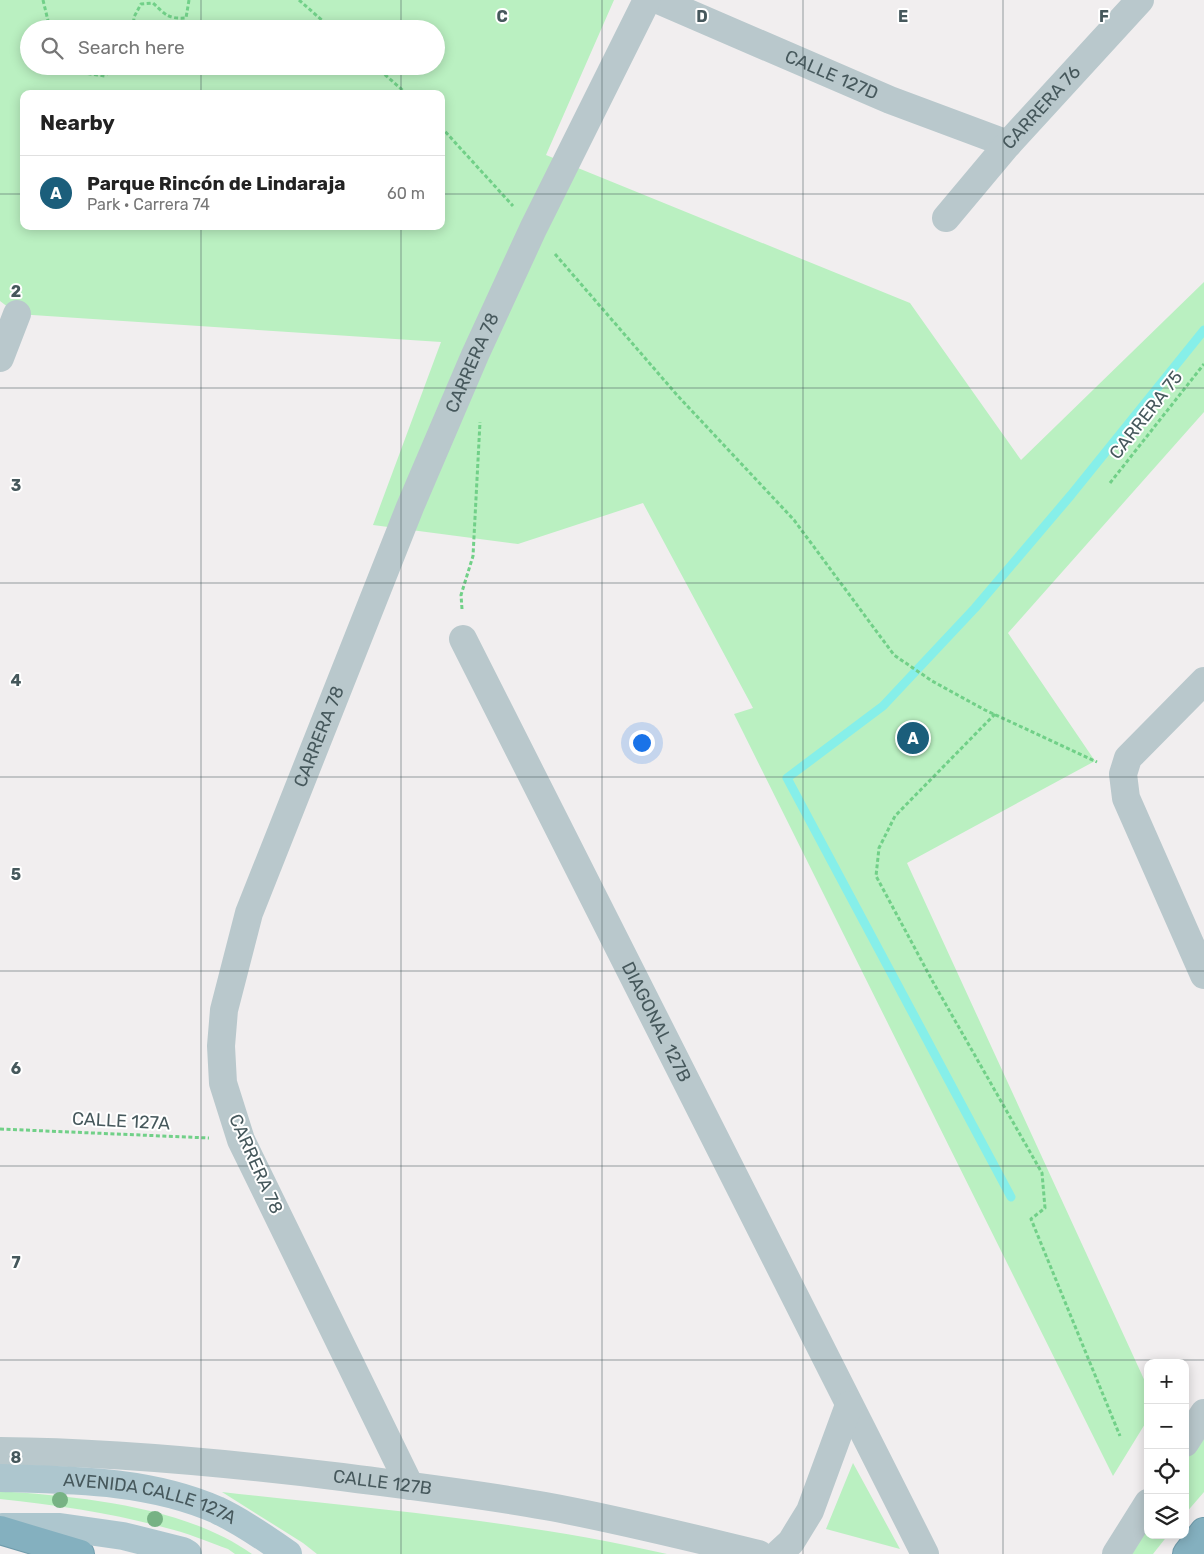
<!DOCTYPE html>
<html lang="en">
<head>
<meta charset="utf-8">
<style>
  :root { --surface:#fff; --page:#f6f6f6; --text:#222; --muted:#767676; --line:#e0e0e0; --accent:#1b5e7b }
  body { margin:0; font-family:Rubik,sans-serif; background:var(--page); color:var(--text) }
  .controls { position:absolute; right:15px; bottom:15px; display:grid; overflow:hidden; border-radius:10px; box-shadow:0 2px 12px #0003 }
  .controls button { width:45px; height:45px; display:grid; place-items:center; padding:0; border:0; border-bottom:1px solid var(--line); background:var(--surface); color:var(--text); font:25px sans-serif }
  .you { position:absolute; left:641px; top:742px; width:18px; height:18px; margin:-12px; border:4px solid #fff; border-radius:50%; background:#1a73e8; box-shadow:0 0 0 8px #1a73e833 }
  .badge { display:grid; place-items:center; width:32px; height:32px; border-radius:50%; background:var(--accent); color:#fff; font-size:16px; font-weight:700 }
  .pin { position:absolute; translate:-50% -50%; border:2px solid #fff; box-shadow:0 1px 5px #0006 }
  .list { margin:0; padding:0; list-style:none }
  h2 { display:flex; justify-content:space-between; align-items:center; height:65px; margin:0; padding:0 20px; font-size:21px }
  h2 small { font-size:16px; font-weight:400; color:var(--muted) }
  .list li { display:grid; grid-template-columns:32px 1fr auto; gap:15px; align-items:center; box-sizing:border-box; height:75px; padding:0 20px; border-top:1px solid var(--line) }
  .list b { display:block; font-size:19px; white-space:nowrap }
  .list p { margin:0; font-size:16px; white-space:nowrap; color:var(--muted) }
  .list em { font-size:16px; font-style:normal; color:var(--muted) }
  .icon { flex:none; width:28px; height:28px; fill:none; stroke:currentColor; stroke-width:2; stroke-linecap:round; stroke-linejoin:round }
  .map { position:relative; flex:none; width:1204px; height:1554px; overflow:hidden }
  .search { position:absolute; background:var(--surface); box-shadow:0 2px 12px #0003; left:20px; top:20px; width:425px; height:55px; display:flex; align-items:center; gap:12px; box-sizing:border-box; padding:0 18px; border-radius:28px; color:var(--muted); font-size:19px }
  .panel { position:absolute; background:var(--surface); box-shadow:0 2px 12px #0003; left:20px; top:90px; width:425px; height:140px; border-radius:10px }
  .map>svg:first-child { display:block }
  .green { fill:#baf0c1; fill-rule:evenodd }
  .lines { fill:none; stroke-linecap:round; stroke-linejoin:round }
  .stream { stroke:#86efe9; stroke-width:9 }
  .highway-casing { stroke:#6f9bab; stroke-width:30 }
  .path { stroke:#71d088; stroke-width:3; stroke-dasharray:4 2.5; stroke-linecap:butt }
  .minor { stroke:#b9c8cc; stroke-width:28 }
  .major { stroke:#adc6ce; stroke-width:28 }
  .highway { stroke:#84b0bf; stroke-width:28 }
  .tree { fill:#77b284 }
  .grid { fill:none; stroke:#46585c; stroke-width:1; stroke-opacity:0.55 }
  .labels { text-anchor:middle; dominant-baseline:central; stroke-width:4; stroke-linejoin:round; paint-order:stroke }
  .street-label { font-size:18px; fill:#46585c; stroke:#fff }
  .grid-label { font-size:16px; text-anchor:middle; font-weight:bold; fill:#46585c; stroke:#fff; stroke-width:4; stroke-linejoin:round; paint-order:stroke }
</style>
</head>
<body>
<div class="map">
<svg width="1204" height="1554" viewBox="0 0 1204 1554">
  <rect width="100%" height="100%" fill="#f1eeef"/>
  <path class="green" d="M0 0H614L546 155 910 303 1021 460 1204 282V412L1008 633 1095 761 907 863 1148 1388V1419L1113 1476 734 714 753 708 643 503 518 544 373 525 441 342 17 314 0 301ZM29 29H436V66H29ZM24 94H441V226H24Z
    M1204 1430V1492L1185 1514V1461Z
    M853 1463 900 1549 826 1529Z
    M0 1491C82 1497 184 1506 252 1554H235L228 1549C211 1543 193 1535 174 1530 117 1514 59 1505 0 1499Z
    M222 1492C370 1509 521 1520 667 1554H317L303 1543Z
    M1148 1522V1535H1168L1153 1554H1128Z"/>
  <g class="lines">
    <path class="stream" d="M1011 1197 787 778 883 706 975 608 1071 495 1204 330"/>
    <defs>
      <path id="highway" d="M0 1530 80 1554
        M1187 1554 1204 1532"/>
    </defs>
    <use href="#highway" class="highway-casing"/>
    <path class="path" d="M43 0 50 29
      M299 0 332 29
      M133 29 134 17 141 4 153 3C166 15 168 19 186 18L189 0
      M71 66 76 72 105 76 113 66
      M375 66 407 94
      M441 127 513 206
      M555 254 677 395 794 520 894 655 932 681 985 710 1097 762
      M1110 483 1204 364
      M462 609 461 595 473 556 480 422
      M995 714 895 816 879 848 876 876 933 982 1042 1173 1045 1208 1031 1219 1120 1436
      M0 1129 209 1138"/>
    <g class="minor">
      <path id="s1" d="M658 0 890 100 1008 144"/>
      <path id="s2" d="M946 218 1008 144 1140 0"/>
      <path d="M0 358 17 314"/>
      <path id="s3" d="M463 639 925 1554"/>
      <path d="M1204 681 1128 758 1123 774 1126 798 1204 975"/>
      <path d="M1185 1443 1204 1413"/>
      <path id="s4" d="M0 1451C115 1452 228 1463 342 1477 410 1486 478 1494 545 1506 617 1519 688 1537 759 1554"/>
      <path id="s5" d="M410 1486 241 1140 223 1083 221 1046 224 1010 249 913 410 507 475 355 533 229 647 0"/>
      <path d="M778 1554 791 1542 810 1511 849 1405"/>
      <path d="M1116 1554 1148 1503"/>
    </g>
    <g class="major">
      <path id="s6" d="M0 1478C72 1480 149 1480 217 1510 240 1521 267 1539 288 1554"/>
      <path d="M2 1527H60L123 1536 183 1551 188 1554"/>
    </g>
    <use href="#highway" class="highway"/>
  </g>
  <g class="tree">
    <circle cx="60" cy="1500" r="8"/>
    <circle cx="155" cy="1519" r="8"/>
  </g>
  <path class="grid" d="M201 0V29M401 0V29M602 0V1554M803 0V1554M1003 0V1554M201 66V94M401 66V94M0 194H24M441 194H1204M201 226V1554M401 226V1554M0 388H1204M0 583H1204M0 777H1204M0 971H1204M0 1166H1204M0 1360H1204"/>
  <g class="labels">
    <g class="street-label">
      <text stroke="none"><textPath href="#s1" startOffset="189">CALLE 127D</textPath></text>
      <text stroke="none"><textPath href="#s2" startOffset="146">CARRERA 76</textPath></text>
      <text stroke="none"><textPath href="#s5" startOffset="1212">CARRERA 78</textPath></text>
      <text transform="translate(1146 415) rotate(-52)">CARRERA 75</text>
      <text stroke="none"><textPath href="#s5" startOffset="808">CARRERA 78</textPath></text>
      <text stroke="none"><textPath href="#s3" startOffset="429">DIAGONAL 127B</textPath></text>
      <text transform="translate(121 1121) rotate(3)">CALLE 127A</text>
      <text transform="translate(256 1164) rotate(66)">CARRERA 78</text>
      <text stroke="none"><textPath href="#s4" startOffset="384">CALLE 127B</textPath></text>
      <text stroke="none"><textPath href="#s6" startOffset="152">AVENIDA CALLE 127A</textPath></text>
    </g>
  </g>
  <g class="grid-label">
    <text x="502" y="22">C</text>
    <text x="702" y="22">D</text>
    <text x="903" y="22">E</text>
    <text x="1104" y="22">F</text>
    <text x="16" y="297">2</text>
    <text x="16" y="491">3</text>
    <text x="16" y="686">4</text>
    <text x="16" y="880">5</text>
    <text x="16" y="1074">6</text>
    <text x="16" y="1268">7</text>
    <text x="16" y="1463">8</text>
  </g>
</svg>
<div class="controls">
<button>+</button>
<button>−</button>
<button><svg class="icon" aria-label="locate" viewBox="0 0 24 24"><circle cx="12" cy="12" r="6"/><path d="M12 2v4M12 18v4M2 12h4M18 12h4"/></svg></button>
<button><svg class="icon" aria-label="layers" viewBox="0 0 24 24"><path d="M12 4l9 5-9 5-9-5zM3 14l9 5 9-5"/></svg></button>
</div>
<div class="you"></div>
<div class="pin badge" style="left:913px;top:738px">A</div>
<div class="search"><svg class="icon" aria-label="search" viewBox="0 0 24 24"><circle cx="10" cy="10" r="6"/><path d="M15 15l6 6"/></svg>Search here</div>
<section class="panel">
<h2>Nearby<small></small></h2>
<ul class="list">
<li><span class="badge">A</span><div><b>Parque Rincón de Lindaraja</b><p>Park · Carrera 74</p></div><em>60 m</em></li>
</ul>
</section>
</div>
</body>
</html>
